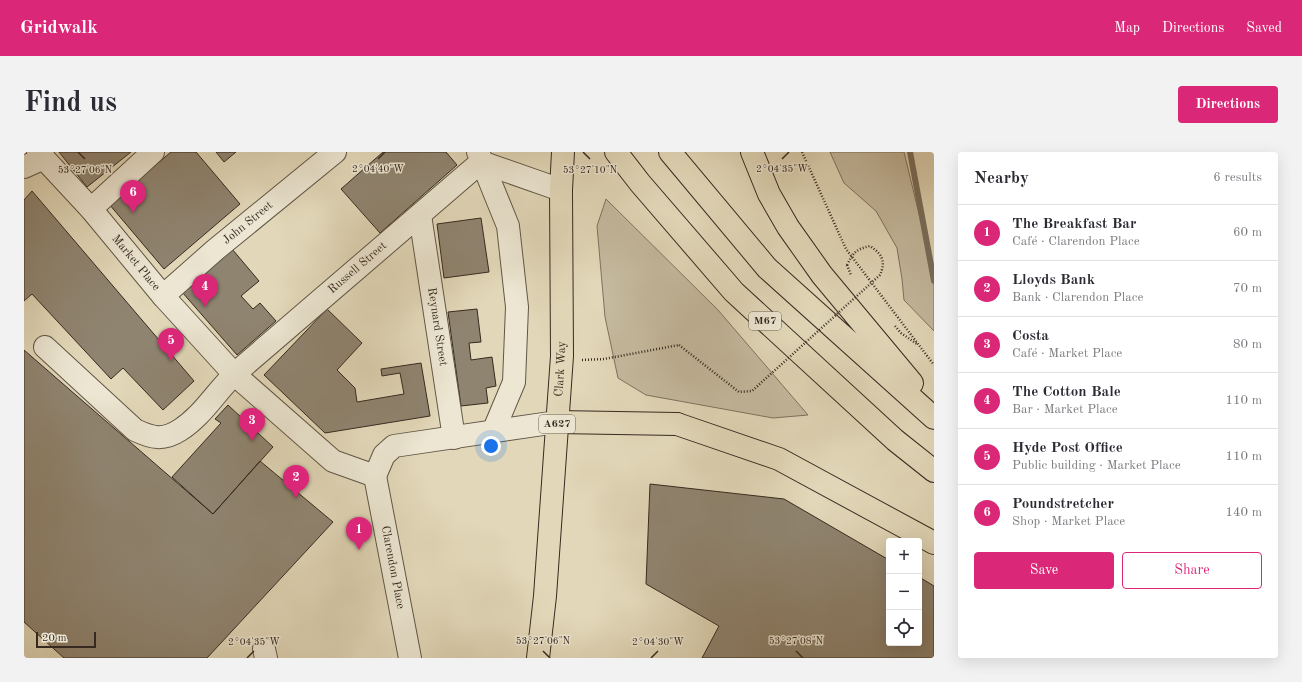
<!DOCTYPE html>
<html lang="en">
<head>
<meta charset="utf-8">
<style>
  :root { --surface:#fff; --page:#f2f2f3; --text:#2b2b33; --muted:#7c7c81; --line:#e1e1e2; --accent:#db2777 }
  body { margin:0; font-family:"Old Standard TT",serif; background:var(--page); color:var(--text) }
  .controls { position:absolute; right:12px; bottom:12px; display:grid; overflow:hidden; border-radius:4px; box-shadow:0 4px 16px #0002 }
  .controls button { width:36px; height:36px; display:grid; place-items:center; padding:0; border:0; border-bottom:1px solid var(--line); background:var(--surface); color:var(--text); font:20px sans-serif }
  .scale { position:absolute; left:12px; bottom:10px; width:60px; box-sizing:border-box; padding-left:4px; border:2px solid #362a20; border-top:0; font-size:11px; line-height:14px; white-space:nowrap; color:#362a20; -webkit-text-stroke:3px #ece6d2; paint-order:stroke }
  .you { position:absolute; left:467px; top:294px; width:14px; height:14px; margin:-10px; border:3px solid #fff; border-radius:50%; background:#1a73e8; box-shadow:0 0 0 6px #1a73e833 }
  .badge { display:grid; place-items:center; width:26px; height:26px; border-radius:50%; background:var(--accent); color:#fff; font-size:13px; font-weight:700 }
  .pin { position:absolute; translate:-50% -33px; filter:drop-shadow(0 1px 2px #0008) }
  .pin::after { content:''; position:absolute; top:21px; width:14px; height:12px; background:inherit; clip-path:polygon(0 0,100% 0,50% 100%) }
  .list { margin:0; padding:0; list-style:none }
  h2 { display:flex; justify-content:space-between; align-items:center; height:52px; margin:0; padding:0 16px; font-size:17px }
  h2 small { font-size:13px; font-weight:400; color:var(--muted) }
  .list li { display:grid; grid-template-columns:26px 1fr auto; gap:12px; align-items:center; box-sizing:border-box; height:56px; padding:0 16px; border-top:1px solid var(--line) }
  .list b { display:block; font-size:15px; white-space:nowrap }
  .list p { margin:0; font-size:13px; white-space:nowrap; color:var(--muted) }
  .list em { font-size:13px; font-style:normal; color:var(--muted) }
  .actions { display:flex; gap:8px; padding:12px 16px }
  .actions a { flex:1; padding:9px 0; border:1px solid var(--accent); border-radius:4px; text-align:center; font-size:14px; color:var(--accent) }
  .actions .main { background:var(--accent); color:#fff }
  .icon { flex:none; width:22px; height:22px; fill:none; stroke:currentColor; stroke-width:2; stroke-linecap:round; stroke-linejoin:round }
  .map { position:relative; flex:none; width:910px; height:506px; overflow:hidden; border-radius:4px }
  header { display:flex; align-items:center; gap:24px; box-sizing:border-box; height:56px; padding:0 20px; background:var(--accent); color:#fff }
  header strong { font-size:19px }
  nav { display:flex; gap:22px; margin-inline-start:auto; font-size:14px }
  .intro { display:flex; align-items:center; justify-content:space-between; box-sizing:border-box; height:96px; padding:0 24px }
  h1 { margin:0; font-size:28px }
  .button { padding:10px 18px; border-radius:4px; background:var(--accent); color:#fff; font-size:14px; font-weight:700 }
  main { display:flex; gap:24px; padding:0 24px }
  aside { flex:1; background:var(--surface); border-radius:4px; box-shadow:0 4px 16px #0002 }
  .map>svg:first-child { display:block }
  .green { fill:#c5ba9f; stroke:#7e7260 }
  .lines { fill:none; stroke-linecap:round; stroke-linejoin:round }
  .stream { stroke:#7a6f5d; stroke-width:6 }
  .building { fill:#8f8470; stroke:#362a20 }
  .minor-casing { stroke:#615646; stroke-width:24 }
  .major-casing { stroke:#362a20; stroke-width:24 }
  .highway-casing { stroke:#362a20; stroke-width:24 }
  .path { stroke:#362a20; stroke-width:2.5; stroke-dasharray:1 2; stroke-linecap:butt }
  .minor { stroke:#ece6d2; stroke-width:22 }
  .major { stroke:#e2d8b9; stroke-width:22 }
  .highway { stroke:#e2d8b9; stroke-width:22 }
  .path-bridge { stroke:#362a20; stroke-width:2.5; stroke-dasharray:1 2; stroke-linecap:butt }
  .ticks { fill:none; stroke:#362a20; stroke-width:1.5 }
  .labels { text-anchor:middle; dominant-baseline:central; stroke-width:3; stroke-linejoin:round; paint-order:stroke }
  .shield { fill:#ece6d2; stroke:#6d6255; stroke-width:1 }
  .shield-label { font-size:11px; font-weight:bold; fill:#362a20 }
  .street-label { font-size:12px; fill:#362a20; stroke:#ece6d2 }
  .ticks-label { font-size:10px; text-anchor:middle; fill:#362a20; stroke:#ece6d2; stroke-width:3; stroke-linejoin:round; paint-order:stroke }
</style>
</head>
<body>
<header>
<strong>Gridwalk</strong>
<nav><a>Map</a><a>Directions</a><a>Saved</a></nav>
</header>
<div class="intro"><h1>Find us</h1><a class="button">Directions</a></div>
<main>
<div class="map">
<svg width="910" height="506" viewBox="0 0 910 506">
  <rect width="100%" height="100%" fill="#e2d8b9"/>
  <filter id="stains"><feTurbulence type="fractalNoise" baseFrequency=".005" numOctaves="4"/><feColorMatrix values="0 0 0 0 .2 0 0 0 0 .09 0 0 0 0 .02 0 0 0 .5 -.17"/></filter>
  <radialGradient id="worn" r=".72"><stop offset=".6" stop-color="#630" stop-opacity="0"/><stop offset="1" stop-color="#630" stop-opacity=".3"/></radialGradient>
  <path class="green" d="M806 0H880L910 124V179L880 148 878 127 873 96 852 59 820 31Z
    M582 47 694 158 784 263 749 266 622 243 594 226 581 165 573 74Z"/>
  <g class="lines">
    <path class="stream" d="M886 0 910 129"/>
  </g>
  <path class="building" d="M35 0H107L63 35Z
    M147 0H172L216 52 140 117 85 52Z
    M192 0H212L200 10Z
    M359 0H422L433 13 356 81 317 37Z
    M8 39 170 229 139 258 99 216 87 227 8 142 0 149V48Z
    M457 66 465 120 420 126 413 72Z
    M208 97 235 129 217 144 229 157 236 151 252 169 213 203 158 140Z
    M303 157 338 191 313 218 331 236 333 250 380 242 376 221 358 224 357 217 397 211 406 264 301 281 240 223Z
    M453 157 457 190 445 191 447 208 468 205 472 234 462 236 464 251 437 254 424 160Z
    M0 198 189 362 236 309 309 370 183 506H40L0 470Z
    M204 253 249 295 189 362 148 325 197 271 191 267Z
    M626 332 760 347 865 408V491H895V425L910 434V506H678L695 474 622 432Z"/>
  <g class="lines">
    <defs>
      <g id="minor">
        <path id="s1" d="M14 0 67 57 139 144 210 222 309 309 351 324"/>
        <path d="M454 0 484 74 493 155 490 230 469 280"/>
        <path d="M457 10 537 38"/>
        <path d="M0 15 20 6"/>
        <path d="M67 57 129 0"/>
        <path id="s2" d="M396 63 430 286"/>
        <path id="s3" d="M139 144 191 98 311 0"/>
        <path id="s4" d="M21 195 111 278C128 286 139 289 156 278 180 263 194 236 215 218 296 148 377 79 457 10"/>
        <path d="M351 324 360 303 370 294 533 270"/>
        <path id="s5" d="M351 324 386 506"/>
        <path d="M240 497 242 506"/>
      </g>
      <g id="major">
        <path d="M533 270 653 272"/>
        <path id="s6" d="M514 506 521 444 538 204 537 38 539 0"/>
      </g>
      <path id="highway" d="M592 0 616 31 710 140 871 288 910 319
        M646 0 743 116 910 266
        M728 0 745 42 764 75 798 123 888 231
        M653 272 755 307 910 391"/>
    </defs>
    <use href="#minor" class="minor-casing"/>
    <use href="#major" class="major-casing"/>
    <use href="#highway" class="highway-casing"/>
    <path class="path" d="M778 0 822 97 910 213
      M823 113 827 123
      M871 174 877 181 893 192
      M558 208 580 207 655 193"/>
    <use href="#minor" class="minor"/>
    <use href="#major" class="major"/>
    <use href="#highway" class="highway"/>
    <path class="path-bridge" d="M655 193 715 240 728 239 856 123C862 109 858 102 846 94 832 97 829 101 823 113"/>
  </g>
  <path class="ticks" d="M54 0 61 7M559 0 566 7M354 7 361 0M758 7 765 0M519 499 526 506M772 499 779 506M223 506 230 499M627 506 634 499"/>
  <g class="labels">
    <g class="shield">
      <rect x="725" y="160" width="32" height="18" rx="3"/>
      <rect x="515" y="263" width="36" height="18" rx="3"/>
    </g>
    <g class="shield-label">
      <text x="741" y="169">M67</text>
      <text x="533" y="272">A627</text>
    </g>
    <g class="street-label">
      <text stroke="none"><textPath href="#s3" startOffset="112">John Street</textPath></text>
      <text stroke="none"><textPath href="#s1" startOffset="148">Market Place</textPath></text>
      <text stroke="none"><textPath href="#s4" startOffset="411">Russell Street</textPath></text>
      <text stroke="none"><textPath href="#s2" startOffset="113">Reynard Street</textPath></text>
      <text stroke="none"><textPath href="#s6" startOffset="290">Clark Way</textPath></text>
      <text stroke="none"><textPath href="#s5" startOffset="93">Clarendon Place</textPath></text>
    </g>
  </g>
  <g class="ticks-label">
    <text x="354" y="20">2°04'40"W</text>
    <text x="758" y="20">2°04'35"W</text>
    <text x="61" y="21">53°27'06"N</text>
    <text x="566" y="21">53°27'10"N</text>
    <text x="519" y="492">53°27'06"N</text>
    <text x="772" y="492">53°27'08"N</text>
    <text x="230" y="493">2°04'35"W</text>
    <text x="634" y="493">2°04'30"W</text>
  </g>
  <rect width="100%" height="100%" filter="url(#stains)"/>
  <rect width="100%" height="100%" fill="url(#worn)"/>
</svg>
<div class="controls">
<button>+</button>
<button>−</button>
<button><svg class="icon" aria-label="locate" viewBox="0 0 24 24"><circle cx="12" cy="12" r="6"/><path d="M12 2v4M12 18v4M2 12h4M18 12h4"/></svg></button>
</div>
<div class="scale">20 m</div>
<div class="you"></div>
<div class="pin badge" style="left:335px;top:398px">1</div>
<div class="pin badge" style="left:272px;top:346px">2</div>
<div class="pin badge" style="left:228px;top:289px">3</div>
<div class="pin badge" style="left:181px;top:155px">4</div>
<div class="pin badge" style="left:147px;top:209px">5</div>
<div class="pin badge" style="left:109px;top:61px">6</div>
</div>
<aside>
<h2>Nearby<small>6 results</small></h2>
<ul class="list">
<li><span class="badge">1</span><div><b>The Breakfast Bar</b><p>Café · Clarendon Place</p></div><em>60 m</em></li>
<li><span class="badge">2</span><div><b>Lloyds Bank</b><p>Bank · Clarendon Place</p></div><em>70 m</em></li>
<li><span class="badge">3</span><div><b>Costa</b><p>Café · Market Place</p></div><em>80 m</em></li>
<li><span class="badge">4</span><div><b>The Cotton Bale</b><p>Bar · Market Place</p></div><em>110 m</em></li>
<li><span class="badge">5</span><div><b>Hyde Post Office</b><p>Public building · Market Place</p></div><em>110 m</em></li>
<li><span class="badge">6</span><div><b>Poundstretcher</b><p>Shop · Market Place</p></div><em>140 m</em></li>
</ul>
<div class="actions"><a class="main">Save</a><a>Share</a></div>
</aside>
</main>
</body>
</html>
